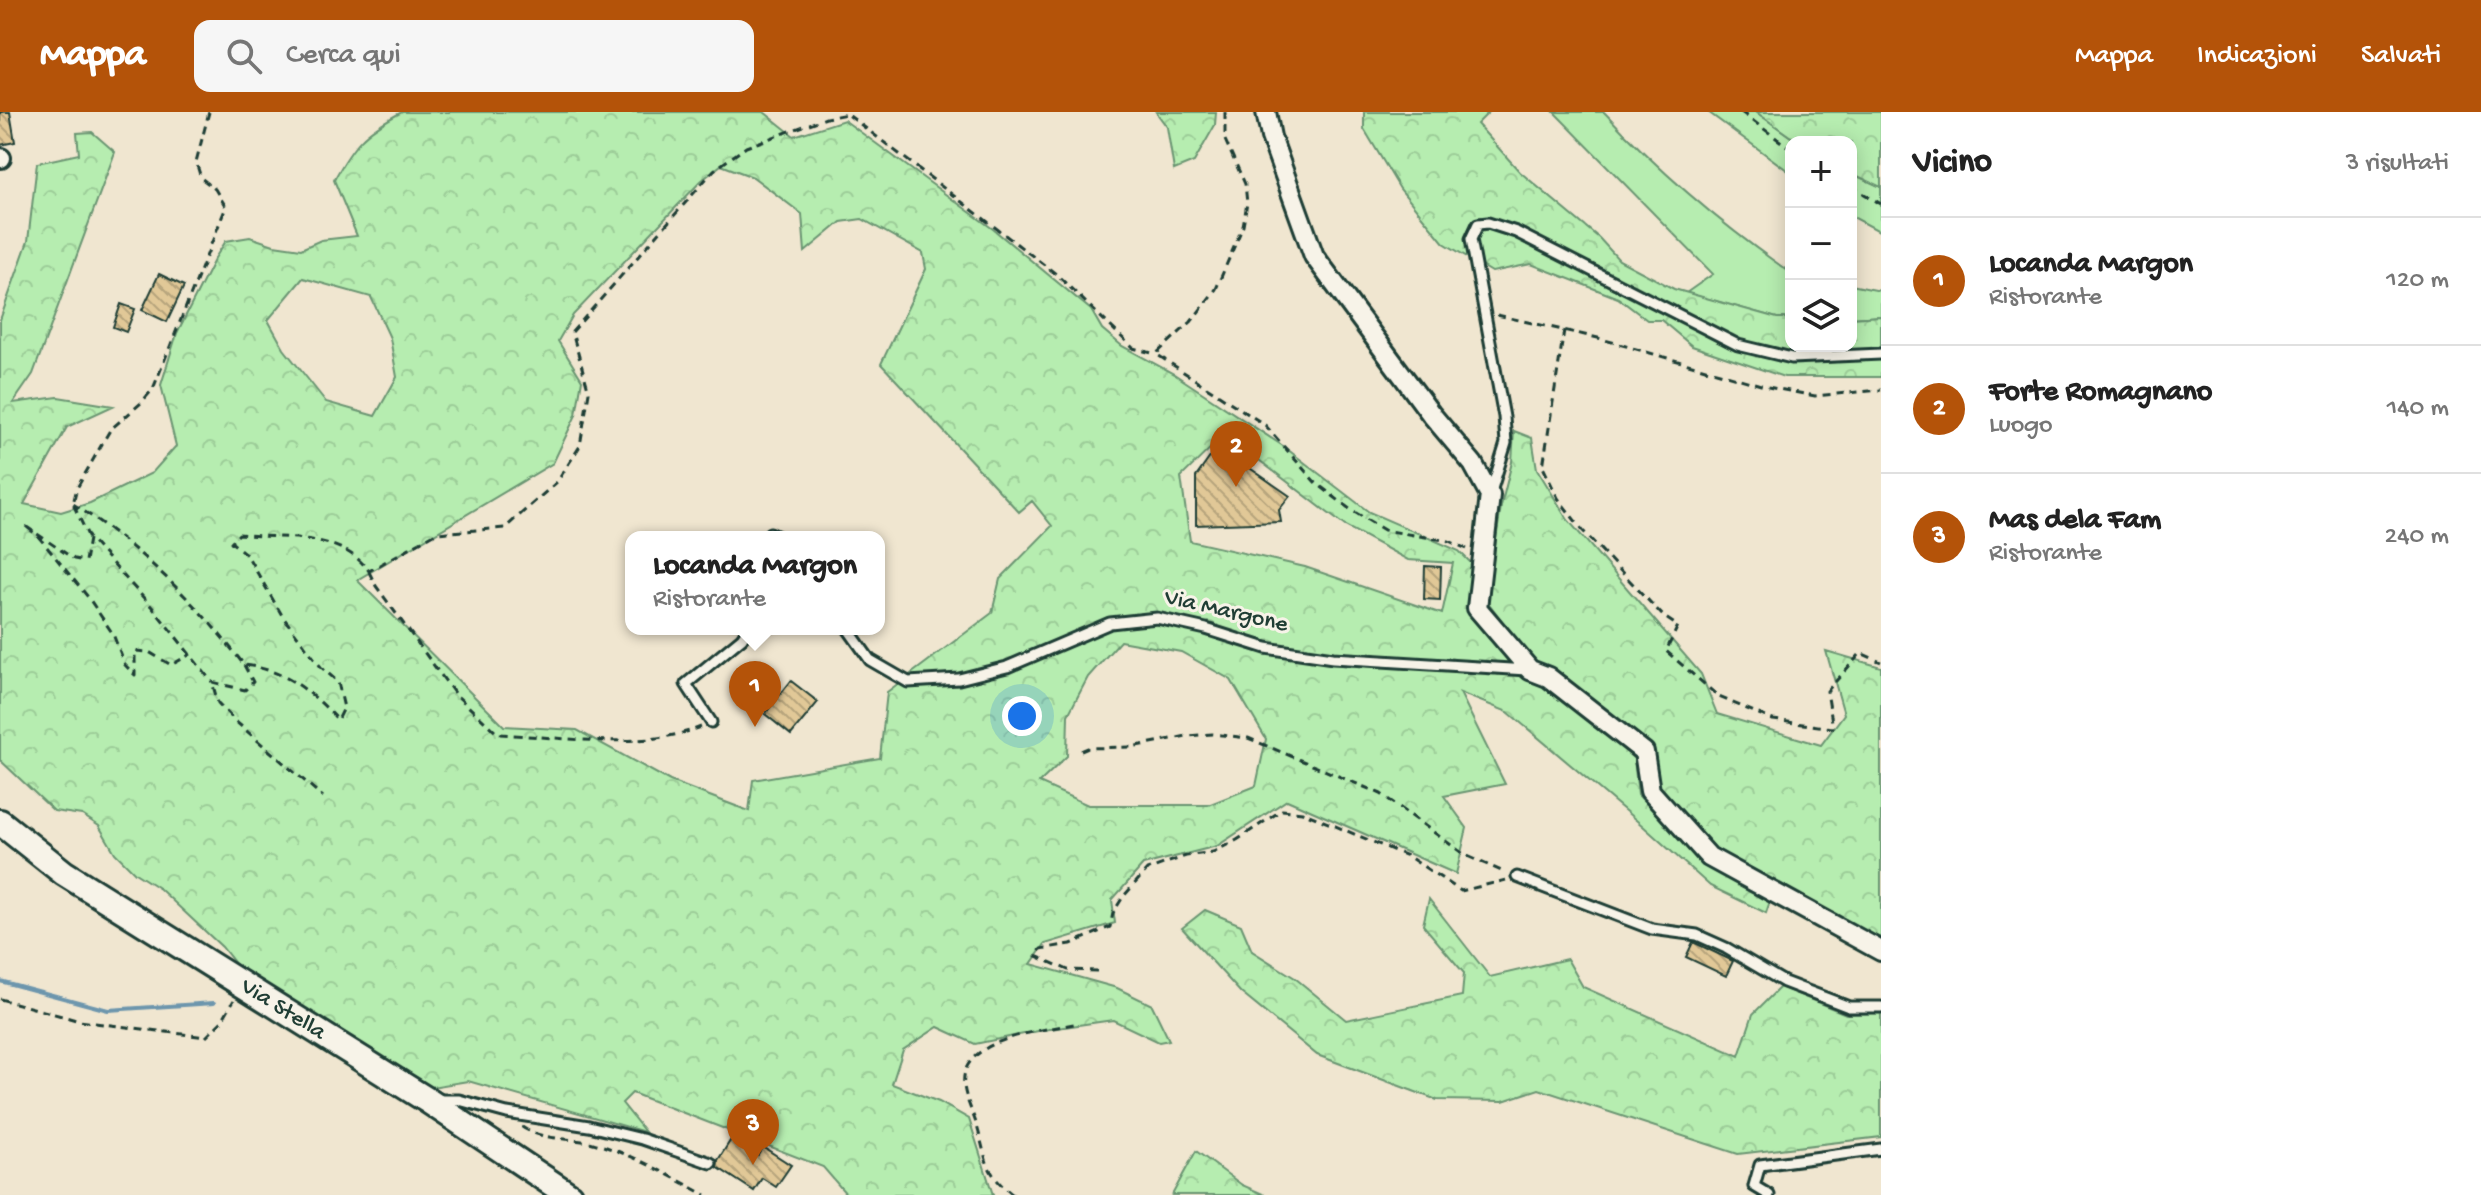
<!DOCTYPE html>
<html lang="it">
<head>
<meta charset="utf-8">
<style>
  :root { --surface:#fff; --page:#f6f6f6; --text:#222; --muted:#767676; --line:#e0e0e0; --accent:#b45309 }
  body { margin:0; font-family:"Gochi Hand",sans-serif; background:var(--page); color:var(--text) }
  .controls { position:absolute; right:24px; top:24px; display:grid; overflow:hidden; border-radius:16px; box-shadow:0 4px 20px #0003 }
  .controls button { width:72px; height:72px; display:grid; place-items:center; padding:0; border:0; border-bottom:2px solid var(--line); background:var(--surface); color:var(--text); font:40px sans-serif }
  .you { position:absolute; left:1022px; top:604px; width:28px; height:28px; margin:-20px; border:6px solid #fff; border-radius:50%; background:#1a73e8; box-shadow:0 0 0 12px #1a73e833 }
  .badge { display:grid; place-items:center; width:52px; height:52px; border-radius:50%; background:var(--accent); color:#fff; font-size:26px; font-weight:700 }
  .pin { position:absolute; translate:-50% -66px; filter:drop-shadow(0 2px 4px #0008) }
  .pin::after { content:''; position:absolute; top:42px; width:28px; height:24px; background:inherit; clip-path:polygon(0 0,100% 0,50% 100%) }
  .popup { position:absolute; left:625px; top:419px; width:260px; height:104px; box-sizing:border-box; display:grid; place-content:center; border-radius:16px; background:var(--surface); filter:drop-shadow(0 2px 6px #0005); font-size:26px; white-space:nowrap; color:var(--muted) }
  .popup b { font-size:30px; color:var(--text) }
  .popup::after { content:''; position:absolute; left:50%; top:100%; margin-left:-16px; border:16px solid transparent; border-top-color:var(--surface) }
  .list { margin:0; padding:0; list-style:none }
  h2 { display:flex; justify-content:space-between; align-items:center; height:104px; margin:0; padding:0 32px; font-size:34px }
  h2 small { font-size:26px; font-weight:400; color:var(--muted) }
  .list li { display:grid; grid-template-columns:52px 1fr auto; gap:24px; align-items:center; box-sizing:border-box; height:128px; padding:0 32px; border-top:2px solid var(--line) }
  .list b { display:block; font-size:30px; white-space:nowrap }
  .list p { margin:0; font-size:26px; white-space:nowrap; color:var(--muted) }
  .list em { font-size:26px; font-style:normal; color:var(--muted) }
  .icon { flex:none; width:44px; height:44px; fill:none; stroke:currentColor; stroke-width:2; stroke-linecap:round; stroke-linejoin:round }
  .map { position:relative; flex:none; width:1881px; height:1083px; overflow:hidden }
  header { display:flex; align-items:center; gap:48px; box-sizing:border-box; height:112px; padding:0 40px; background:var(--accent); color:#fff }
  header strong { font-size:38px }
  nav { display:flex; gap:44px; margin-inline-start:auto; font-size:28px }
  .search { width:560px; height:72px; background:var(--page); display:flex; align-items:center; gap:20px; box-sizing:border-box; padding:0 28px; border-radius:16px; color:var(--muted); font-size:30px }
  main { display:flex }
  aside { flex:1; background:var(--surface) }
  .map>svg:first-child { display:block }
  .green { fill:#b6edb0; stroke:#6a9572; stroke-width:2 }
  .forest { fill:url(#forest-crowns); stroke:#6a9572; stroke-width:2; fill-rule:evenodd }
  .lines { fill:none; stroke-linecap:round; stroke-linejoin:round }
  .stream { stroke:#6d96ad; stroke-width:4 }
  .building { fill:url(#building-back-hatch); stroke:#1f3d34; stroke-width:2 }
  .lane-casing { stroke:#1f3d34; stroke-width:15 }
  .street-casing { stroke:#1f3d34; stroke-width:24 }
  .secondary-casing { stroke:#1f3d34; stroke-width:30 }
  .path { stroke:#1f3d34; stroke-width:3; stroke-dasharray:8 6; stroke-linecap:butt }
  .lane { stroke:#f7f3e8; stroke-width:9 }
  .street { stroke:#f7f3e8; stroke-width:18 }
  .secondary { stroke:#f7f3e8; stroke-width:24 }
  .labels { text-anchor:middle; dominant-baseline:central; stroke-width:6; stroke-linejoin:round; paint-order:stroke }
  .street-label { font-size:24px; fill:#1f3d34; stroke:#f7f3e8 }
</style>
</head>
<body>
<header>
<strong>Mappa</strong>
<div class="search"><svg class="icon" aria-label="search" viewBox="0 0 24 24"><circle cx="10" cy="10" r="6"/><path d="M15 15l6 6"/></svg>Cerca qui</div>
<nav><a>Mappa</a><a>Indicazioni</a><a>Salvati</a></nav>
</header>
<main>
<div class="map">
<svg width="1881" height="1083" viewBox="0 0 1881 1083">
  <defs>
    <pattern id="forest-crowns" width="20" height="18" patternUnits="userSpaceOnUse" patternTransform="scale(2)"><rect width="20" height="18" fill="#b6edb0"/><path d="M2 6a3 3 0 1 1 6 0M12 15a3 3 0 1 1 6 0" fill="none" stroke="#9ccc98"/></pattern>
    <pattern id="building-back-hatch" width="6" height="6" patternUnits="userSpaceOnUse" patternTransform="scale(2)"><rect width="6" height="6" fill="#e1c897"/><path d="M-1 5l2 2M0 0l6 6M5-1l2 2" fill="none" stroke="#b6a47c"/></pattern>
  </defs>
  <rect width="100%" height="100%" fill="#f0e6d0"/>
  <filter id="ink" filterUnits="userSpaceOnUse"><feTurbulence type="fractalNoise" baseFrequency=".0125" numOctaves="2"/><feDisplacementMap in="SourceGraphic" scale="16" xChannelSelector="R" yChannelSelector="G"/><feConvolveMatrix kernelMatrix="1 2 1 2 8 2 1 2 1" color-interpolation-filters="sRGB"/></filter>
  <g filter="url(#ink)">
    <path class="green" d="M1554 0H1604C1660 60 1723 114 1791 161V206H1777L1686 181 1713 162Z
      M1708 0H1756L1798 30H1791V61Z
      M1851 61 1881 75V120L1851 104Z
      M1851 173 1881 179V204L1851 206Z"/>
    <path class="forest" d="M402 0H764L794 24 844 8 993 117 1091 198 1102 217 1122 234 1174 262 1283 334 1369 400 1459 439 1471 451 1469 501 1526 565 1551 578 1613 627 1634 647 1638 683 1702 748 1770 789 1766 801 1710 774 1643 714 1508 600 1460 581 1505 672 1444 684 1467 716 1456 762 1287 688 1217 734 1143 753 1112 788 1115 811 1045 832 1031 852 1117 876 1152 893 1169 928 1159 930 1113 908 1043 918 975 932 938 915 903 938 892 972 939 990 969 1007 993 1083H847L823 1055 632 981 622 991 645 1020 468 969 419 977 248 868 222 835 160 777 135 761 115 741 99 714 82 703 54 699 0 648V208L28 129 37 51 79 42 77 21 92 20 115 40 33 262 13 291 58 285 113 294 67 315 24 392 61 400 90 391 152 361 176 334 161 273 177 221 215 146 226 129 250 125 274 133 301 137 321 128 357 124 334 68C354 31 364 20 402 0ZM721 53 753 65 802 102 805 140 841 110 862 107 923 141 926 157 881 252 1019 400 1032 389 1052 414 1000 467 992 501 887 580 880 646 753 668 749 699 670 669 577 618 504 614 357 468 553 351 576 303 582 268 558 229 573 203 701 69ZM303 166 371 185 390 226 397 265 375 304 326 290 284 237 268 208ZM1225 322 1345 414 1408 448 1453 451 1442 502 1305 455 1190 429 1181 365ZM1120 529 1181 540 1231 568 1266 627 1256 674 1208 693H1088L1039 671 1067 644 1068 603 1088 565Z
      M1156 0H1216L1215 13 1194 50 1174 58 1167 15Z
      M1364 0H1489L1477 12 1520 60 1599 126 1619 148 1674 177 1777 206H1791V234H1851V206L1881 204V265H1784L1692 234 1661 208H1647L1618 186 1531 152 1492 160 1444 131 1400 77 1364 17Z
      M1756 0H1881V75L1851 61V30H1798Z
      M1514 319 1532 326 1537 357 1568 408 1701 562 1717 602 1821 633 1844 602 1826 539 1881 555V832L1712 737 1656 676 1652 636 1552 558 1533 549 1487 489 1501 394 1512 350Z
      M1429 787 1490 865 1567 847 1583 875 1739 944 1753 902 1780 875 1846 902 1881 901V1025L1738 1042 1539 977 1503 989 1437 988 1317 943 1241 881 1182 816 1205 798 1241 813 1252 839 1295 866 1346 908 1462 884 1464 861 1423 813Z
      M1196 1039 1242 1073 1265 1083H1172Z"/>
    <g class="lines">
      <path class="stream" d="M0 869 108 898 214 891"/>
    </g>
    <path class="building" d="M0 0H10L15 30 0 33Z
      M159 162 184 174 167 210 142 198Z
      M121 192 135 197 126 220 113 215Z
      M1218 334 1290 384 1279 398 1281 410 1196 413V365Z
      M1425 454 1441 455 1440 488 1424 487Z
      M791 569 818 590 791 623 765 602Z
      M1693 830 1733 849 1726 864 1686 845Z
      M732 1026 758 1043 763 1035 791 1053 776 1075 762 1066 754 1079 717 1055 718 1048Z"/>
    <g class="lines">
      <defs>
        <path id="lane" d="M1491 380 1506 331 1504 305 1471 127 1478 112 1488 111 1516 120 1738 233 1792 246 1881 242
          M767 425 770 421 778 425
          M848 517 870 548 908 570 959 567 1007 555 1110 511 1157 506 1206 517 1266 536 1333 546 1527 558
          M711 610 686 572 742 526 748 517
          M1517 765 1652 817 1697 823 1726 836 1784 870 1849 895H1881
          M438 988H459L507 1001 589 1014 642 1027 711 1051
          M1769 1083 1754 1074 1760 1053 1881 1037"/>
        <path id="street" d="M1266 0 1271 25 1314 144 1431 302 1473 352 1490 383 1477 496 1530 558 1548 565 1644 640 1650 679 1709 745 1881 839
          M0 46H1"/>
        <g id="secondary">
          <path id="s1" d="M0 710 64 761 427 988 569 1083"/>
        </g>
      </defs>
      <use href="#lane" class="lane-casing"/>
      <use href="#street" class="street-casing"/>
      <use href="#secondary" class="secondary-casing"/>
      <path class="path" d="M209 0 196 50 201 66 215 77 226 95 153 277 141 291 110 318 77 376 73 392 89 426 152 495 212 570
        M1225 0V28L1245 72 1247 91 1243 114 1216 177 1191 210 1156 242 1265 313 1315 370 1351 398 1384 418 1449 429 1467 437
        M1741 0 1791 37
        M1851 74 1881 92
        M1497 203 1598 226 1768 275 1815 284 1881 278
        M1564 218 1543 355 1558 386 1583 419 1664 505 1678 514 1666 539 1719 585 1773 608 1833 616 1827 579 1861 541 1881 550
        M73 392C139 434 197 491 244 553 285 558 311 579 338 608L344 596 338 570 321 555 283 505 247 443 231 430 239 422C285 428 339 419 369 459L436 421 505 416 557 370 580 334 589 280 572 220 714 58 746 35 826 6 847 2 1056 162 1133 236 1156 242
        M89 427 85 449 74 447 24 413 37 423 88 485 113 522 125 553 135 563V539L149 540 171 553 191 542
        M369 460 376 474 454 581 498 622C563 625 639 639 701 615
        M244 553 253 570 245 578 212 570 218 591 234 608 323 685
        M1081 639 1088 636 1131 635 1187 624 1213 622 1248 626 1381 682 1465 743 1506 761
        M1097 859 1068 858 1036 844 1041 837 1071 832 1110 815 1113 801 1123 785 1147 758 1186 744 1213 740 1237 728 1282 698 1302 700 1409 745 1461 779 1506 768
        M0 887 80 909 206 925 221 910 234 888
        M522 1015C540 1028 572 1026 593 1031 633 1042 670 1064 706 1083
        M1013 1083C984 1060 987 1048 977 1014 973 1001 965 986 964 973 958 926 1046 918 1079 911"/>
      <use href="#lane" class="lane"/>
      <use href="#street" class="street"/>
      <use href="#secondary" class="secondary"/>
    </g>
  </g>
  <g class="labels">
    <g class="street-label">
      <text transform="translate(1226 500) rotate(13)">Via Margone</text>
      <text stroke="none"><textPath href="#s1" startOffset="340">Via Stella</textPath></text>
    </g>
  </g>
</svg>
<div class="controls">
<button>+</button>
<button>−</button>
<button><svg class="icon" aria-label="layers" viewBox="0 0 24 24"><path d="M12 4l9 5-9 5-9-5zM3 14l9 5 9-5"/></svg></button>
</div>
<div class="you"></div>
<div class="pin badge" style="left:755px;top:615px">1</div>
<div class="popup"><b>Locanda Margon</b>Ristorante</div>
<div class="pin badge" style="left:1236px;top:375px">2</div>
<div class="pin badge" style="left:753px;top:1053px">3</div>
</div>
<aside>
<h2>Vicino<small>3 risultati</small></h2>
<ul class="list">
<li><span class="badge">1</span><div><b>Locanda Margon</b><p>Ristorante</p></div><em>120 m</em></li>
<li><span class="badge">2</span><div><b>Forte Romagnano</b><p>Luogo</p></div><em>140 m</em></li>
<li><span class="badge">3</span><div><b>Mas dela Fam</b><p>Ristorante</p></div><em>240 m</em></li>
</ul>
</aside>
</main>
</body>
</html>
